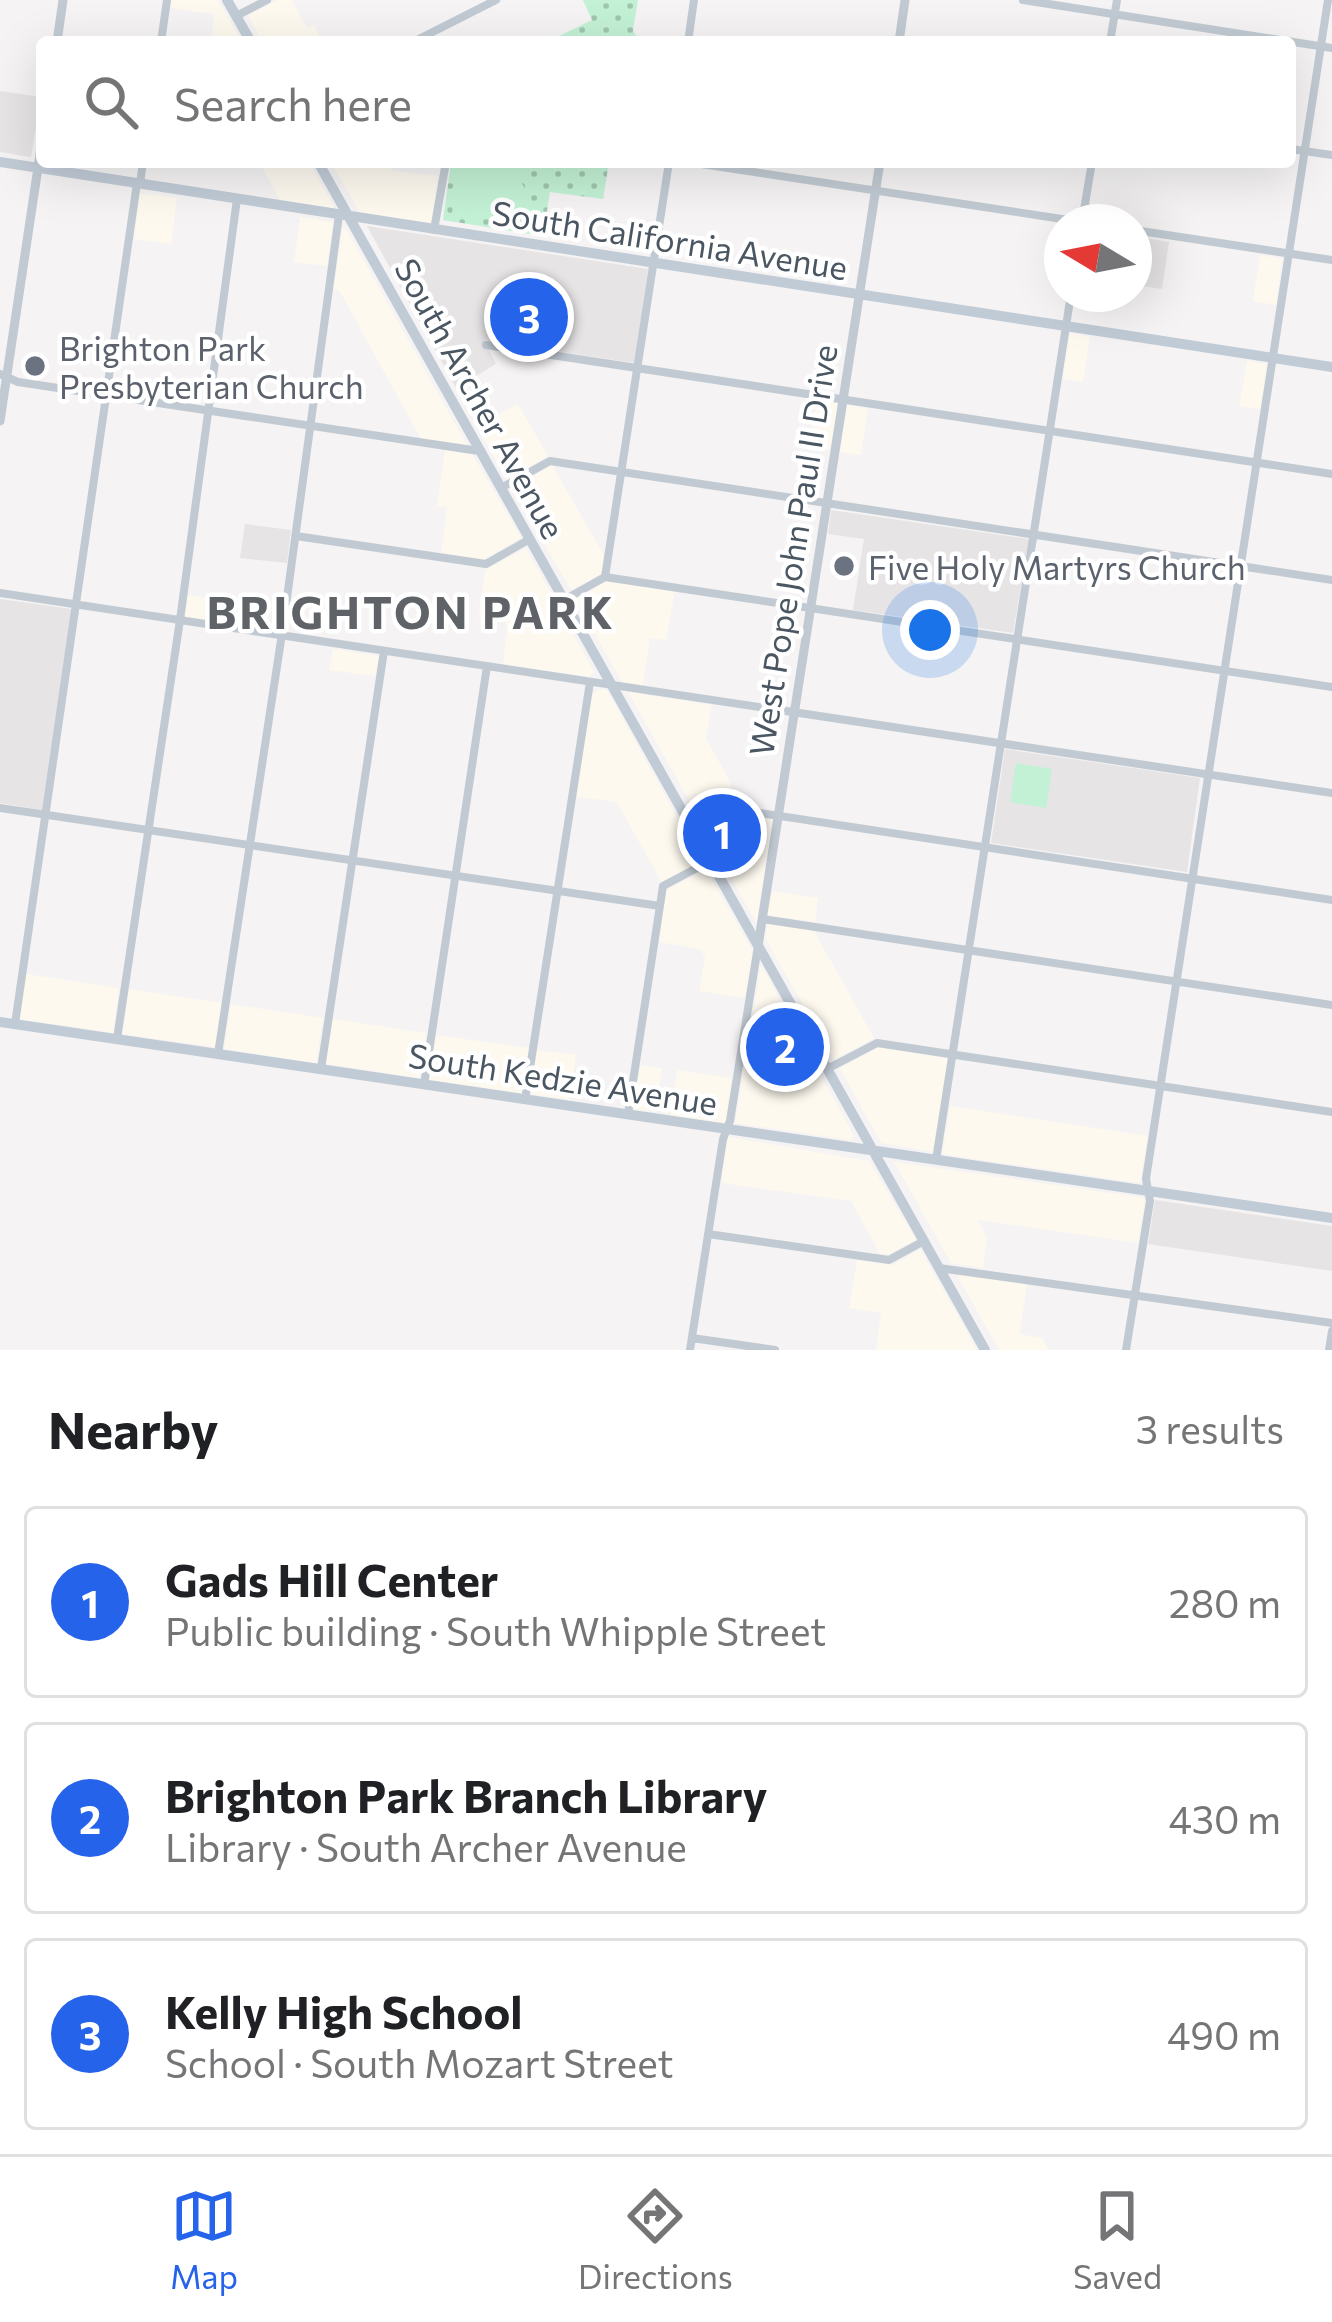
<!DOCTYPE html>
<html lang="en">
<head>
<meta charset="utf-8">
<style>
  :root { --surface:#fff; --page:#f2f2f2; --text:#202124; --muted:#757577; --line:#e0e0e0; --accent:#2563eb }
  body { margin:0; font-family:Commissioner,sans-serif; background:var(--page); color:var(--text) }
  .compass { position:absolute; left:1044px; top:204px; width:108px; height:108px; border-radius:50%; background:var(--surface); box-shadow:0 12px 48px #0002; rotate:280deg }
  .you { position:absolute; left:930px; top:630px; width:42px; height:42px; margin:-30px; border:9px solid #fff; border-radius:50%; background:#1a73e8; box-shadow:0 0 0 18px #1a73e833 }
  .badge { display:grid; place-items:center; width:78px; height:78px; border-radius:50%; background:var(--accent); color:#fff; font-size:39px; font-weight:700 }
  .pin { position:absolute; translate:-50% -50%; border:6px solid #fff; box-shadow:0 3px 12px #0006 }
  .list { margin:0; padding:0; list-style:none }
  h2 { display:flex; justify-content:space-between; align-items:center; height:156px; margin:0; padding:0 48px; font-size:51px }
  h2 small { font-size:39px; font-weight:400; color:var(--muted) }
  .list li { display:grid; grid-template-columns:78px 1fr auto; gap:36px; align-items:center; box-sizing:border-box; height:192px; margin:0 24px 24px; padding:0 24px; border:3px solid var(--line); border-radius:12px }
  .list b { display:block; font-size:45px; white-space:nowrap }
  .list p { margin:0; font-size:39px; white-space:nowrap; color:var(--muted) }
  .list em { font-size:39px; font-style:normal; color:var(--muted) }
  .icon { flex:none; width:66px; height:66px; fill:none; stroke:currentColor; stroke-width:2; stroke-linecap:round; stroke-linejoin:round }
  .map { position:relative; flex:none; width:1332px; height:1350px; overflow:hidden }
  .search { position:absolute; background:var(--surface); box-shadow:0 12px 48px #0002; left:36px; right:36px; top:36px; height:132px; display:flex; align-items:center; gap:30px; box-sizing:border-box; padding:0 42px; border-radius:12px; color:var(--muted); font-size:45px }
  .sheet { height:804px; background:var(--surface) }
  nav { display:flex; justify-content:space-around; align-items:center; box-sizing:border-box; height:168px; border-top:3px solid var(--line); background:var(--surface); font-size:33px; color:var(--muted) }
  nav a { display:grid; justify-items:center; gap:6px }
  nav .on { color:var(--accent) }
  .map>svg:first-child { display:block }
  .commercial { fill:#fdf9ef }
  .education { fill:#e6e4e5 }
  .grass { fill:url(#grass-dots) }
  .pitch { fill:#c3f1d5 }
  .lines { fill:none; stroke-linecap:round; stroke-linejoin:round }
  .minor { stroke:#c1cad2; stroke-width:8 }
  .tertiary { stroke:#c1cad2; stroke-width:9 }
  .secondary { stroke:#c1cbd6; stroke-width:10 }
  .worship-dot { fill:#6b7280; stroke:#fff; stroke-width:4.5 }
  .labels { text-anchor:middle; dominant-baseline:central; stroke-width:9; stroke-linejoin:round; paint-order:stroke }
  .street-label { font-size:33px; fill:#4a5661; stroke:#fff }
  .worship-label { font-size:33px; fill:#5b616d; stroke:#fff; text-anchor:start }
  .district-label { font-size:45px; font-weight:bold; letter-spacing:3px; fill:#5f6368; stroke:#fff }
</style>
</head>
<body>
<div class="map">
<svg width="1332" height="1350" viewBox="0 0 1332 1350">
  <defs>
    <pattern id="grass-dots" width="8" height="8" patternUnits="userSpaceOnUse" patternTransform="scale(3)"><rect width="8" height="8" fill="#c3f1d5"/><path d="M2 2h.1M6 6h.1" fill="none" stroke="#a0c6b0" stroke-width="1.8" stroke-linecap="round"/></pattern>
  </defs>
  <rect width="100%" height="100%" fill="#f5f3f3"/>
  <path class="commercial" d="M172 0H218L242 42H211L214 14 171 8Z
    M278 0H292L307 28 314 25 322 42H263L248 15Z
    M259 162H309L335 209 280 200Z
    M331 162H392L391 170 438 176 431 223 360 213Z
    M140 193 177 198 171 244 134 239Z
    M300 217 333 222 327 266 294 262Z
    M342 229H346L467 445 421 439 339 290 334 289Z
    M1260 255 1282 259 1276 305 1253 301Z
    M1070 333 1090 337 1083 382 1063 379Z
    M1247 361 1267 364 1260 409 1239 406Z
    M817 400 838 403 830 450 809 447Z
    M518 404 548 456 507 480 477 426Z
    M847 405 868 408 861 455 840 452Z
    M445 450 473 455 521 538 483 560 441 553 447 508 437 506Z
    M552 465 604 555 601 574 571 590 512 488Z
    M526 548 594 672 589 677 503 664 507 628 505 618 479 614 485 570Z
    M607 581 675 591 666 640 650 638 643 685 622 682 575 598Z
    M188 595 235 603 232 624 185 617Z
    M333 649 379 656 375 676 329 670Z
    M599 689 607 690 701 861 662 883 617 802 576 797 592 694Z
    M628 692 712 705 706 738 731 783 728 803 699 818Z
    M727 812 772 820 757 924 703 827Z
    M706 869 753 952 745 998 699 991 705 957 700 949 659 942 666 890Z
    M772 891 818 898 815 922 767 915Z
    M768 924 814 931 874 1038 834 1060 765 938Z
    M761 965 854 1136 850 1140 735 1123Z
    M26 974 119 988 113 1033 19 1019Z
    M129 989 222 1003 215 1047 122 1034Z
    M231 1004 323 1018 316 1063 224 1049Z
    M333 1019 426 1033 419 1078 326 1064Z
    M436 1035 529 1048 522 1093 429 1080Z
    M879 1047 948 1058 933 1152 881 1143 840 1068Z
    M537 1050 576 1055 570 1100 531 1094Z
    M640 1065 662 1068 655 1112 633 1109Z
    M677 1070 732 1078 725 1123 670 1115Z
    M950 1106 1148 1136 1140 1183 942 1154Z
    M728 1137 869 1161 916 1240 889 1254H880L851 1201 721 1183Z
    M894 1162 1145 1198 1138 1243 978 1220 987 1238 983 1268 951 1263Z
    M920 1249 977 1350H876L881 1313 849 1308 857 1260 893 1265Z
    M960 1274 1027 1284 1020 1334 1042 1338 1049 1350H999L958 1277Z"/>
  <path class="education" d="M0 91 41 97 31 157 0 152Z
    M367 226 648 269 635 363 484 340 496 364 456 388Z
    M1134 236 1169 242 1162 289 1134 285Z
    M831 510 1029 539 1013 633 853 610 864 539 828 534Z
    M245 524 291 530 287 563 240 558Z
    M0 599 72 609 42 810 0 803Z
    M1005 749 1200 778 1187 872 991 843Z
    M1155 1200 1332 1226V1271L1148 1244Z"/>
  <path class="grass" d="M583 0H638L633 30 639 42H547L592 20Z
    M451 162H609L603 199 550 192 543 236 443 220Z"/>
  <path class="pitch" d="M459 162H504C523 180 534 199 532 226L452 213Z
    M1016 763 1052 769 1046 808 1010 802Z"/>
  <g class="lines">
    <path class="minor" d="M1023 0 1332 48
      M236 16 267 0
      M161 42 167 0
      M413 42 496 0
      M688 42 694 0
      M1110 42 1117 0
      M1290 149 1332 155
      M688 162 1082 222
      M140 184 143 162
      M1082 222 1092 162
      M434 230 446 162
      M1134 230 1332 260
      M486 345 1332 474
      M0 374 18 382 479 451
      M501 488 550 461 1332 580
      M296 536 486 564 530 539
      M605 577 669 162
      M0 593 1332 793
      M564 600 605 577 1332 687
      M0 808 660 906
      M691 827 727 808 1332 900
      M762 919 1332 1005
      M15 1024 137 183
      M117 1039 180 620 237 199
      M218 1054 283 627 339 215
      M321 1069 384 651
      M827 1069 877 1043 1332 1112
      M424 1085 487 666
      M525 1100 590 682
      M628 1114 663 886 710 861
      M936 1160 1071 294
      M708 1234 889 1260 924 1241
      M939 1268 1332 1323
      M692 1338 775 1350
      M690 1350 723 1139 730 1121 758 946
      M1126 1350 1150 1201 1146 1179 1328 0
      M1329 1350 1332 1331"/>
    <path class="tertiary" d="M57 42 63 0
      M899 42 905 0
      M0 421 42 141
      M758 946 880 162"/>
    <path class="secondary" d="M227 0 251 42
      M0 162 1332 367
      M318 162 985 1350
      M0 1022 1332 1218"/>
  </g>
  <g class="worship-dot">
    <circle cx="35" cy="366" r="12"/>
    <circle cx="844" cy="566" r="12"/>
  </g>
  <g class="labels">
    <g class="street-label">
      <text transform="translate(670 239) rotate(9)">South California Avenue</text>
      <text transform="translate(481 398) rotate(61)">South Archer Avenue</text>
      <text transform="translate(792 550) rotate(-81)">West Pope John Paul II Drive</text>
      <text transform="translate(563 1078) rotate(9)">South Kedzie Avenue</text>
    </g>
    <g class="worship-label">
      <text x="59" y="347">Brighton Park<tspan x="59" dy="38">Presbyterian Church</tspan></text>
      <text x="868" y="566">Five Holy Martyrs Church</text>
    </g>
    <g class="district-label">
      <text x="411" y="610">BRIGHTON PARK</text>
    </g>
  </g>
</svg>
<svg class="compass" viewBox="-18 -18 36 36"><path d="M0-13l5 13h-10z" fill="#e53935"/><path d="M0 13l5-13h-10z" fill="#757577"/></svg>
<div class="you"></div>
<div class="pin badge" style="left:722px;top:833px">1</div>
<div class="pin badge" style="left:785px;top:1047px">2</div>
<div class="pin badge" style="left:529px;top:317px">3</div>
<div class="search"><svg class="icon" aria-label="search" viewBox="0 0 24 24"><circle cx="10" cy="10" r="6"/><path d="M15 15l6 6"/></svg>Search here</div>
</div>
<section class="sheet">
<h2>Nearby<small>3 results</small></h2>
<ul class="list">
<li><span class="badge">1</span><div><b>Gads Hill Center</b><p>Public building · South Whipple Street</p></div><em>280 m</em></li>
<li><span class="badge">2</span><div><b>Brighton Park Branch Library</b><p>Library · South Archer Avenue</p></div><em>430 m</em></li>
<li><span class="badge">3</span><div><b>Kelly High School</b><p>School · South Mozart Street</p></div><em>490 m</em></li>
</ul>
</section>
<nav>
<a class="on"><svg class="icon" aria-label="map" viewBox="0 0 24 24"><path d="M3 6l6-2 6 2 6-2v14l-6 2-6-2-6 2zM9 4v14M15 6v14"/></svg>Map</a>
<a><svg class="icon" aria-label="directions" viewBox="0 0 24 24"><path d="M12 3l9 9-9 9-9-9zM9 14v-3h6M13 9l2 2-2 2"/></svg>Directions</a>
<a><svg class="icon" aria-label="saved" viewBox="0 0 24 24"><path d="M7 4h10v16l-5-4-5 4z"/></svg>Saved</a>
</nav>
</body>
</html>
